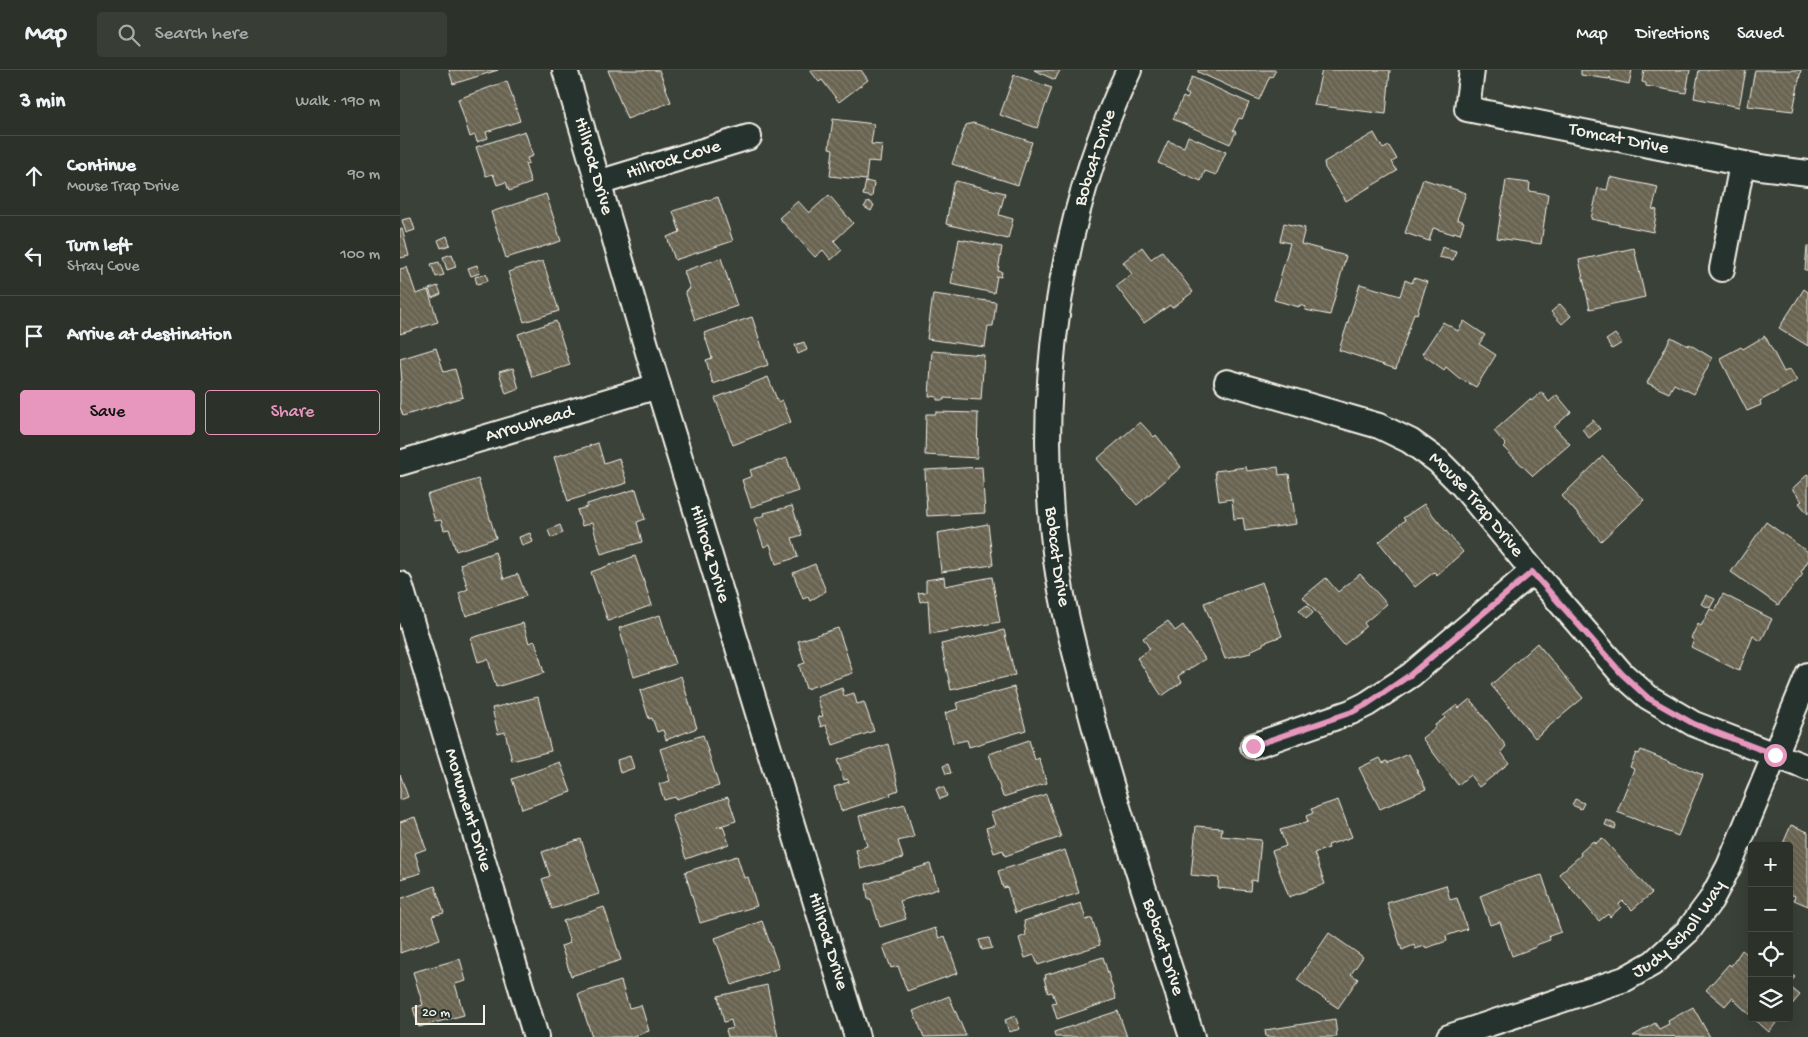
<!DOCTYPE html>
<html lang="en">
<head>
<meta charset="utf-8">
<style>
  :root { --surface:#2c312a; --page:#383d36; --text:#f1f3f6; --muted:#a6a9a8; --line:#484c47; --accent:#e797bd }
  body { margin:0; font-family:"Gochi Hand",sans-serif; background:var(--page); color:var(--text) }
  .controls { position:absolute; right:15px; bottom:15px; display:grid; overflow:hidden; border-radius:5px; box-shadow:0 5px 20px #0002 }
  .controls button { width:45px; height:45px; display:grid; place-items:center; padding:0; border:0; border-bottom:1px solid var(--line); background:var(--surface); color:var(--text); font:25px sans-serif }
  .scale { position:absolute; left:15px; bottom:12px; width:70px; box-sizing:border-box; padding-left:5px; border:2px solid #f4f1e8; border-top:0; font-size:14px; line-height:18px; white-space:nowrap; color:#f4f1e8; -webkit-text-stroke:4px #26332d; paint-order:stroke }
  .stop { position:absolute; width:15px; height:15px; margin:-11px; border:4px solid #e797bd; border-radius:50%; background:#fff }
  .stop.end { background:#e797bd; border-color:#fff; box-shadow:0 1px 5px #0008 }
  .list { margin:0; padding:0; list-style:none }
  h2 { display:flex; justify-content:space-between; align-items:center; height:65px; margin:0; padding:0 20px; font-size:21px }
  h2 small { font-size:16px; font-weight:400; color:var(--muted) }
  .list li { display:grid; grid-template-columns:32px 1fr auto; gap:15px; align-items:center; box-sizing:border-box; height:80px; padding:0 20px; border-top:1px solid var(--line) }
  .list b { display:block; font-size:19px; white-space:nowrap }
  .list p { margin:0; font-size:16px; white-space:nowrap; color:var(--muted) }
  .list em { font-size:16px; font-style:normal; color:var(--muted) }
  .actions { display:flex; gap:10px; padding:15px 20px }
  .actions a { flex:1; padding:11px 0; border:1px solid var(--accent); border-radius:5px; text-align:center; font-size:18px; color:var(--accent) }
  .actions .main { background:var(--accent); color:#111 }
  .icon { flex:none; width:28px; height:28px; fill:none; stroke:currentColor; stroke-width:2; stroke-linecap:round; stroke-linejoin:round }
  .map { position:relative; flex:none; width:1408px; height:967px; overflow:hidden }
  header { display:flex; align-items:center; gap:30px; box-sizing:border-box; height:70px; padding:0 25px; background:var(--surface); border-bottom:1px solid var(--line) }
  header strong { font-size:24px }
  nav { display:flex; gap:28px; margin-inline-start:auto; font-size:18px }
  .search { width:350px; height:45px; background:var(--page); display:flex; align-items:center; gap:12px; box-sizing:border-box; padding:0 18px; border-radius:5px; color:var(--muted); font-size:19px }
  main { display:flex }
  aside { flex:1; background:var(--surface) }
  .map>svg:first-child { display:block }
  .building { fill:url(#building-back-hatch); stroke:#f4f1e8 }
  .lines { fill:none; stroke-linecap:round; stroke-linejoin:round }
  .minor-casing { stroke:#f4f1e8; stroke-width:28 }
  .minor { stroke:#26332d; stroke-width:24 }
  .route { stroke:#e797bd; stroke-width:6 }
  .labels { text-anchor:middle; dominant-baseline:central; stroke-width:4; stroke-linejoin:round; paint-order:stroke }
  .street-label { font-size:19px; fill:#f4f1e8; stroke:#26332d }
</style>
</head>
<body>
<header>
<strong>Map</strong>
<div class="search"><svg class="icon" aria-label="search" viewBox="0 0 24 24"><circle cx="10" cy="10" r="6"/><path d="M15 15l6 6"/></svg>Search here</div>
<nav><a>Map</a><a>Directions</a><a>Saved</a></nav>
</header>
<main>
<aside>
<h2>3 min<small>Walk · 190 m</small></h2>
<ul class="list">
<li><svg class="icon" aria-label="ahead" viewBox="0 0 24 24"><path d="M12 20V5M6 11l6-6 6 6"/></svg><div><b>Continue</b><p>Mouse Trap Drive</p></div><em>90 m</em></li>
<li><svg class="icon" aria-label="left" viewBox="0 0 24 24"><path d="M17 20v-9H6M10 6l-5 5 5 5"/></svg><div><b>Turn left</b><p>Stray Cove</p></div><em>100 m</em></li>
<li><svg class="icon" aria-label="arrive" viewBox="0 0 24 24"><path d="M6 21V4h12l-3 4 3 4H6"/></svg><div><b>Arrive at destination</b></div></li>
</ul>
<div class="actions"><a class="main">Save</a><a>Share</a></div>
</aside>
<div class="map">
<svg width="1408" height="967" viewBox="0 0 1408 967">
  <defs>
    <pattern id="building-back-hatch" width="6" height="6" patternUnits="userSpaceOnUse" patternTransform="scale(1.25)"><rect width="6" height="6" fill="#696351"/><path d="M-1 5l2 2M0 0l6 6M5-1l2 2" fill="none" stroke="#7f7a6a"/></pattern>
  </defs>
  <rect width="100%" height="100%" fill="#3a4138"/>
  <filter id="ink" filterUnits="userSpaceOnUse"><feTurbulence type="fractalNoise" baseFrequency=".02" numOctaves="2"/><feDisplacementMap in="SourceGraphic" scale="10" xChannelSelector="R" yChannelSelector="G"/><feConvolveMatrix kernelMatrix="1 2 1 2 8 2 1 2 1" color-interpolation-filters="sRGB"/></filter>
  <g filter="url(#ink)">
    <path class="building" d="M49 0H98L53 14Z
      M208 0H259L271 32 227 49Z
      M410 0H461L468 10 439 32 422 10 419 12Z
      M634 0H660L655 10Z
      M798 0H876L872 7 870 6 859 30 798 2Z
      M922 0H990L986 44 914 35Z
      M1181 0H1232L1229 14 1211 10 1210 7 1209 9 1181 5Z
      M1244 0H1290L1286 23 1246 16V13L1242 12Z
      M1299 0H1346L1339 37 1294 28Z
      M1355 0H1401L1393 41 1348 36Z
      M614 5 652 18 637 58 600 45Z
      M792 7 849 33 842 49 839 48 833 60 836 62 830 74 773 49 783 27 787 29 789 25 785 23Z
      M107 11 120 51 86 62 88 68 77 72 75 65 70 67 58 29Z
      M433 49 474 54 471 74 482 75 480 92 468 91 466 110 430 106 433 79 429 78Z
      M573 53 632 72 618 115 552 94 566 55Z
      M125 61 133 86 127 88 129 93 125 94 131 113 109 121 106 112 97 115 93 104 86 106 76 77Z
      M974 63 983 79 989 76 997 89 992 92 997 101 946 131 925 98 924 92Z
      M788 66 826 82 816 105 805 101 801 111 758 93 768 71 784 77Z
      M1210 107 1258 117 1253 137 1252 139 1257 140 1253 162 1191 149 1198 118 1207 120Z
      M1023 109 1066 123 1057 149 1064 152 1060 164 1054 162 1053 164 1033 158 1029 171 1005 163Z
      M1106 110 1130 113 1129 121 1148 124 1141 174 1097 168Z
      M466 111 474 113 472 127 463 125Z
      M556 111 605 123 599 145 613 149 608 169 546 154 553 115Z
      M146 124 161 171 106 188 91 142Z
      M429 125 453 153 434 171 442 180 431 190 423 180 415 187 379 148 398 131 409 143Z
      M318 127 333 171 275 190 267 167 280 162 273 141Z
      M468 131 474 135 471 141 464 137Z
      M11 148 15 160 6 163 2 150Z
      M884 153 905 158 901 174 946 186 930 245 905 240 906 237 899 235V237L874 230 890 173 880 171Z
      M0 159H2L9 186 0 188Z
      M47 166 50 175 41 178 38 170Z
      M559 169 602 177 598 201 602 202 601 207 597 206 594 223 551 214Z
      M1407 176H1408V200H1405Z
      M742 177 751 189 762 181 793 222 772 238 770 235 744 253 716 216 732 204 723 192Z
      M1042 177 1056 181 1053 190 1039 187Z
      M1234 178 1245 227 1190 239 1179 190Z
      M52 184 56 197 47 200 43 187Z
      M321 188 337 236 295 250 285 221 290 219 284 201Z
      M143 191 159 241 124 252 108 202Z
      M39 192 44 205 36 207 31 194Z
      M77 195 80 203 71 206 68 198Z
      M7 197 16 224 28 220 38 252 0 264V199Z
      M86 204 88 211 77 214 75 207Z
      M1014 208 1027 212 1017 244 1014 243 996 299 939 280 960 214 1000 226 1005 210 1012 213Z
      M38 216 41 224 32 228 29 219Z
      M1404 219 1408 222V276L1379 258Z
      M533 224 596 232 593 256H588L585 277 527 269Z
      M1160 234 1171 246 1162 254 1151 242Z
      M352 247 368 295 313 314 306 290 312 288 304 263Z
      M156 251 170 295 132 307 118 264Z
      M1064 251 1085 265 1079 274 1096 285 1076 317 1059 308 1046 297 1044 300 1022 284 1043 252 1058 261Z
      M1215 264 1222 273 1212 279 1206 270Z
      M1365 266 1384 302 1390 299 1397 311 1360 331 1361 335 1347 341 1320 288 1341 277 1343 279Z
      M1271 267 1288 276 1289 274 1312 288 1294 324 1274 314 1269 323 1247 313Z
      M404 272 407 280 398 284 395 275Z
      M36 278 44 302 55 299 63 327 3 346 0 337V312L2 311 0 289Z
      M532 281 584 285 581 330 544 328V330H537V327L529 326Z
      M113 298 119 319 106 324 99 302Z
      M368 307 378 332 382 330 391 352 333 375 315 328Z
      M1142 322 1149 332 1157 325 1171 342 1154 357 1170 374 1133 406 1103 377 1106 375 1094 361 1130 329 1131 331Z
      M536 342 578 343 577 388 525 385 526 344H536Z
      M1193 350 1200 359 1189 368 1182 359Z
      M740 352 754 367 756 365 781 397 737 435 697 389Z
      M198 373 204 393 219 388 227 413 168 431 154 387Z
      M1203 386 1244 430 1201 471 1162 426Z
      M387 388 398 421 351 437 342 410 352 406 350 400Z
      M582 397 585 443 527 446 525 400Z
      M846 397 847 401 878 397 879 405 889 404 896 454 845 461 843 448 834 449 832 429 819 431 815 401Z
      M1408 404V444L1399 433 1402 431 1392 419Z
      M78 409 96 468 56 481 49 459 44 460 41 450 35 451 27 425Z
      M236 419 245 449 237 452 242 472 201 484 192 453 182 456 177 440 187 437V434Z
      M1024 434 1063 482 1037 505 1034 502 1015 517 979 472 1005 450 1003 448Z
      M392 436 402 465 392 468 398 487 376 494 370 474 364 477 354 449 365 445 364 443Z
      M1366 452 1408 482V491L1401 502 1403 504 1378 535 1331 502Z
      M588 454 593 495 541 502 537 463Z
      M160 455 163 463 151 468 148 460Z
      M130 463 133 472 122 476 119 467Z
      M95 482 104 509 118 504 126 526 66 546 59 523 68 519 60 494Z
      M235 486 252 535 208 551 191 502Z
      M415 494 426 521 410 531 408 527 403 529 393 503Z
      M960 504 987 534 964 553 966 556 944 575 903 527 926 508 938 522Z
      M544 507 545 516 592 507 600 552 530 564 528 530 520 532 518 523 526 522V510Z
      M862 512 882 566 863 573V575L850 581 851 583 825 589 804 533Z
      M1323 524 1372 549 1361 571 1353 566 1339 601 1291 577 1294 570 1291 568 1298 554 1301 556 1310 539 1315 541Z
      M1306 525 1315 529 1310 538 1301 534Z
      M907 535 913 543 906 549 899 541Z
      M260 545 275 594 234 607 219 558Z
      M768 551 775 561 783 555 805 589 778 606 782 612 762 626 737 588 750 579 743 568Z
      M123 553 129 573 135 571 144 603 96 617 88 589 78 592 71 568Z
      M438 558 453 603 406 619 399 595 405 593 398 571Z
      M604 560 615 605 551 620 541 574Z
      M1137 573 1183 628 1135 668 1091 615Z
      M281 606 297 658 266 670 263 660 257 662 252 648 249 649 240 621Z
      M614 617 626 660 569 677 567 670 553 673 545 643 558 639 556 633Z
      M442 618 444 626 454 623 457 634 464 632 474 661 433 675 426 655 421 657 418 647 423 646 417 627Z
      M138 627 151 681 112 691 105 662 98 664 92 638Z
      M1070 629 1106 676 1101 682 1109 693 1079 717 1070 705 1058 715 1022 668 1036 657 1035 655 1045 648 1043 646 1057 635 1059 638Z
      M303 665 319 716 276 729 275 727 264 730 259 714 270 711 260 679Z
      M629 670 635 690 639 688 647 713 603 727 589 684Z
      M488 674 499 720 490 723 491 725 441 741 434 717 449 712 447 709 444 710 437 690Z
      M1241 680 1303 705 1278 766 1217 742 1234 699 1230 697 1236 683 1239 684Z
      M1009 684 1026 719 980 739 959 698 980 688 983 693 987 691 988 693Z
      M230 686 234 698 220 703 217 690Z
      M160 692 171 722 122 739 112 709Z
      M548 694 551 703 546 704 543 696Z
      M0 704 8 727 0 730Z
      M540 717 544 718 547 726 540 729 536 719Z
      M646 724 661 767 605 786 603 780 594 783 586 758 595 755 591 743Z
      M328 727 336 751 317 757 323 756 329 774 286 789 272 746Z
      M1175 729 1184 733 1181 739 1172 735Z
      M938 730 952 767 928 775 929 778 914 783 925 814 889 827 872 781 886 776 880 760 908 752 906 746 913 743 911 739Z
      M505 734 514 767 498 771 503 788 461 799 456 780 467 776 459 746Z
      M15 747 26 779 15 783 21 803 0 809V752Z
      M1207 750 1216 755 1215 759 1205 755Z
      M1391 755 1408 762V836L1394 830 1395 826 1390 824 1389 826V776H1382Z
      M796 756 822 758 821 766 861 770 857 811 851 810 850 821 818 818 819 808 791 805Z
      M1202 768 1252 823 1232 840 1223 831 1219 834 1221 837 1210 847 1208 844 1199 851 1159 804 1181 785 1180 783 1193 771 1195 774Z
      M181 769 199 824 152 839 142 809 150 806 142 782Z
      M665 780 679 823 615 843 607 817 603 818 598 801Z
      M337 786 344 808 348 807 357 836 300 853 285 802Z
      M530 794 538 819 500 831 506 849 480 857 471 829H468L466 814Z
      M1142 805 1161 862 1149 866 1150 870 1136 875V877L1112 886 1100 852 1090 855 1080 826 1107 815Z
      M1046 815 1050 830 1057 828 1067 859 1046 866 1047 871 1026 878 1025 876 1015 879 1014 875 1002 880 987 833Z
      M35 816 44 843 32 846 40 869 0 883V829Z
      M681 833 686 850 692 848 700 875 638 895 634 885 625 888 619 868 626 865 624 851Z
      M204 837 221 890 171 906 161 876 170 873 163 851Z
      M362 851 379 898 332 915 315 868Z
      M535 858 539 868 545 866 558 903 507 921 498 896 491 898 483 876Z
      M929 863 963 887 951 904 958 909 938 938 897 910Z
      M589 868 592 878 582 880 579 870Z
      M1342 880 1348 885 1352 881V947L1332 928 1325 936 1306 920 1329 894 1331 896Z
      M703 887 716 929 657 949 652 933 656 932 652 922 648 923 644 908H646L645 905Z
      M60 889 66 911 55 914 64 945 19 957 13 938 23 935 13 902Z
      M1389 903 1395 907 1389 914Z
      M221 911 229 938 241 935 249 961 237 965V967H192L178 924Z
      M367 915 378 967H328L326 960 333 958 331 950 324 952 318 926Z
      M1389 916 1400 925 1389 938Z
      M549 926 566 966 524 967 513 941Z
      M1293 937 1310 967 1233 966 1255 953 1259 959 1269 954 1268 951Z
      M718 941 727 967H655L654 962Z
      M615 946 620 959 609 962 605 950Z
      M1353 948H1380L1369 962Z
      M935 949 937 967H866L865 960Z"/>
    <g class="lines">
      <defs>
        <g id="minor">
          <path id="s1" d="M165 0 258 316 457 967"/>
          <path id="s2" d="M729 0C658 150 634 326 656 490 662 533 673 575 684 617 714 735 755 851 792 967"/>
          <path id="s3" d="M1072 0 1067 39 1360 97 1408 103"/>
          <path id="s4" d="M198 113 349 67"/>
          <path d="M1322 199 1342 94"/>
          <path id="s5" d="M827 312 979 356 1010 371 1038 391 1063 416 1133 501 1222 604 1248 627 1294 654 1408 698"/>
          <path id="s6" d="M0 393 258 316"/>
          <path id="s7" d="M0 514 136 967"/>
          <path d="M853 676 951 642 967 634 1011 605 1133 501"/>
          <path id="s8" d="M1049 967 1225 909 1253 893 1288 861 1311 830 1329 796 1408 605"/>
        </g>
      </defs>
      <use href="#minor" class="minor-casing"/>
      <use href="#minor" class="minor"/>
    </g>
  </g>
  <g class="lines" filter="url(#ink)">
    <path class="route" d="M853 676 952 642 967 634 1010 605 1132 502 1222 604 1248 628 1294 654 1375 685"/>
  </g>
  <g class="labels">
    <g class="street-label">
      <text stroke="none"><textPath href="#s3" startOffset="194">Tomcat Drive</textPath></text>
      <text transform="translate(696 88) rotate(-72)">Bobcat Drive</text>
      <text stroke="none"><textPath href="#s4" startOffset="79">Hillrock Cove</textPath></text>
      <text stroke="none"><textPath href="#s1" startOffset="100">Hillrock Drive</textPath></text>
      <text stroke="none"><textPath href="#s6" startOffset="135">Arrowhead</textPath></text>
      <text stroke="none"><textPath href="#s5" startOffset="285">Mouse Trap Drive</textPath></text>
      <text stroke="none"><textPath href="#s1" startOffset="505">Hillrock Drive</textPath></text>
      <text stroke="none"><textPath href="#s2" startOffset="499">Bobcat Drive</textPath></text>
      <text stroke="none"><textPath href="#s7" startOffset="236">Monument Drive</textPath></text>
      <text stroke="none"><textPath href="#s8" startOffset="260">Judy Scholl Way</textPath></text>
      <text stroke="none"><textPath href="#s1" startOffset="910">Hillrock Drive</textPath></text>
      <text stroke="none"><textPath href="#s2" startOffset="904">Bobcat Drive</textPath></text>
    </g>
  </g>
</svg>
<div class="controls">
<button>+</button>
<button>−</button>
<button><svg class="icon" aria-label="locate" viewBox="0 0 24 24"><circle cx="12" cy="12" r="6"/><path d="M12 2v4M12 18v4M2 12h4M18 12h4"/></svg></button>
<button><svg class="icon" aria-label="layers" viewBox="0 0 24 24"><path d="M12 4l9 5-9 5-9-5zM3 14l9 5 9-5"/></svg></button>
</div>
<div class="scale">20 m</div>
<div class="stop" style="left:1375px;top:685px"></div>
<div class="stop end" style="left:853px;top:676px"></div>
</div>
</main>
</body>
</html>
